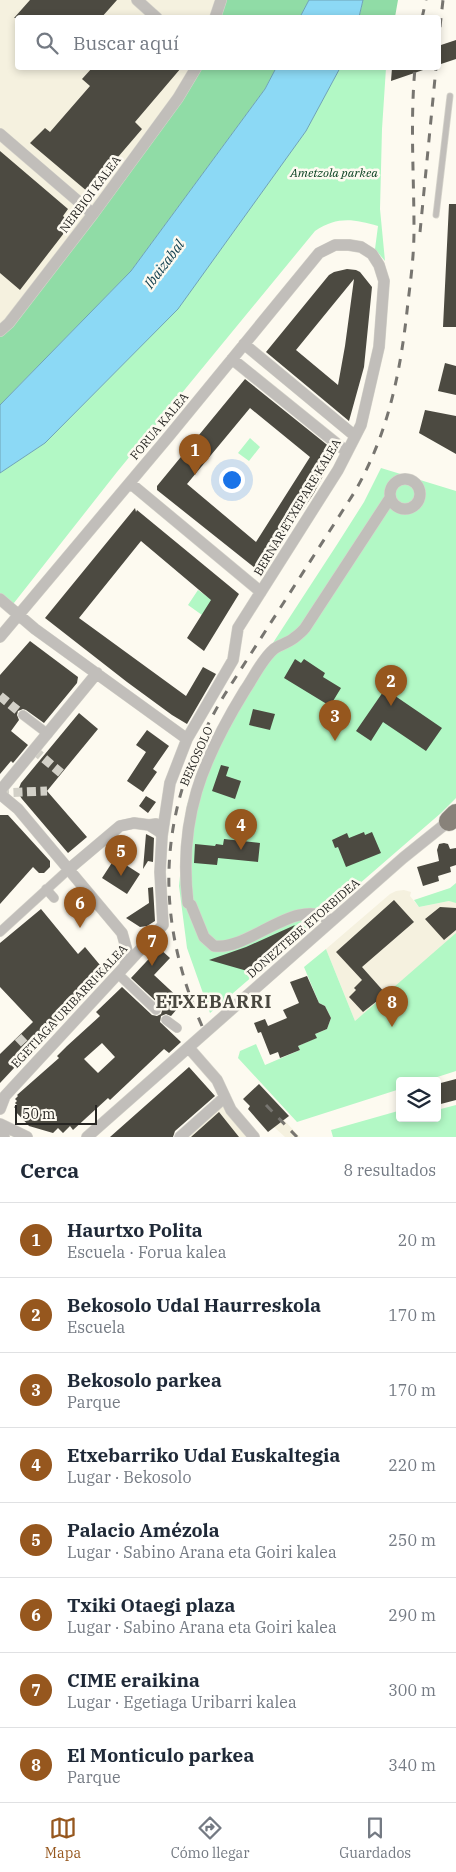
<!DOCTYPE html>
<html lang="es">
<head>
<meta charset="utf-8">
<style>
  :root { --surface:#fff; --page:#f6f6f7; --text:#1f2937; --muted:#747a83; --line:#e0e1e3; --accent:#96571e }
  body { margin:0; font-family:"IBM Plex Serif",serif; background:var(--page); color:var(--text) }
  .controls { position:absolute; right:15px; bottom:15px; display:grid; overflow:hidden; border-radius:5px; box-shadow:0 2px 8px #0003 }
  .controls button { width:45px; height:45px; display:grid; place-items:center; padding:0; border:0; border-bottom:1px solid var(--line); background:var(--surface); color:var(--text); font:25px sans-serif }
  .scale { position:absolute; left:15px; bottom:12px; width:82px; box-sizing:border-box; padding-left:5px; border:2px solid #272623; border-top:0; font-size:14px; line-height:18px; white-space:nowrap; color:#272623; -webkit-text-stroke:4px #fdfaf0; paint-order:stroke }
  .you { position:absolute; left:231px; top:479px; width:18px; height:18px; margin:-12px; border:4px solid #fff; border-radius:50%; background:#1a73e8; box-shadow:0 0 0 8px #1a73e833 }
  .badge { display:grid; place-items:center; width:32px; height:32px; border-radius:50%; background:var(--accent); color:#fff; font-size:16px; font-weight:700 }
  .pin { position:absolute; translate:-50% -41px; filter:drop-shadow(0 1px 2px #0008) }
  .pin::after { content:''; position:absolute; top:26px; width:18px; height:15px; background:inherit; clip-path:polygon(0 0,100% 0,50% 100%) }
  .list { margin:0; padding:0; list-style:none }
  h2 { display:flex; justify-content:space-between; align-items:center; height:65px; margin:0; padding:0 20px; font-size:21px }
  h2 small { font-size:16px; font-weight:400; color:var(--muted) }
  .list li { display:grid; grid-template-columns:32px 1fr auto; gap:15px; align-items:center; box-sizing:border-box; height:75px; padding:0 20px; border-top:1px solid var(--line) }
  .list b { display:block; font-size:19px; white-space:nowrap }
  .list p { margin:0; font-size:16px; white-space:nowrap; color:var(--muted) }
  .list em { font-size:16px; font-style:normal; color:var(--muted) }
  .icon { flex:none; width:28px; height:28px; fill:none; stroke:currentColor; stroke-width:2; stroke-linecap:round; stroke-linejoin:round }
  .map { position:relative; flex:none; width:456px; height:1137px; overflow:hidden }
  .search { position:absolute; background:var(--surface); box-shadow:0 2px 8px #0003; left:15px; right:15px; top:15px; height:55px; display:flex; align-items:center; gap:12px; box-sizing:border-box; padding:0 18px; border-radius:5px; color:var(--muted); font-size:19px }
  .sheet { height:665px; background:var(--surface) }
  nav { display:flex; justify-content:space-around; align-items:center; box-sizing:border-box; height:70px; border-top:1px solid var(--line); background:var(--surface); font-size:14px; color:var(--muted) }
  nav a { display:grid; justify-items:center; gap:2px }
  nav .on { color:var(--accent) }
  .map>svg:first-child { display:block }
  .built { fill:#f5f1df }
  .green { fill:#b2f8c5 }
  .forest { fill:#90dca6 }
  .water { fill:#8cd9f5; stroke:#6ea3b6 }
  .building { fill:#4c4a41; fill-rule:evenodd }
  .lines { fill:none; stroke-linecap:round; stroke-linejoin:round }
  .pedestrian-tunnel { stroke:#d2d0c7; stroke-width:9; stroke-dasharray:9 4.5; stroke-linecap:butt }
  .service-casing { stroke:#d6d4cb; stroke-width:7 }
  .pedestrian-casing { stroke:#d6d4cb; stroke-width:10 }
  .minor-casing { stroke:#d6d4cb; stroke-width:12 }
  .trunk-casing { stroke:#d6d4cb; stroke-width:21 }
  .service { stroke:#c1beba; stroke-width:5.5 }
  .pedestrian { stroke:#c1beba; stroke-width:9 }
  .minor { stroke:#c1beba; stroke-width:11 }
  .trunk { stroke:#88827a; stroke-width:20 }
  .rail { stroke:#777570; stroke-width:3; stroke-dasharray:9 9; stroke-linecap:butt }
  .labels { text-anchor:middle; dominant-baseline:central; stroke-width:5; stroke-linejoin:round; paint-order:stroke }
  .park-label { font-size:12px; font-style:italic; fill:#003b1a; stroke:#fdfaf0 }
  .street-label { font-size:12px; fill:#272623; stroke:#fdfaf0 }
  .water-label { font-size:14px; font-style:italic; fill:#154251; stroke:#fdfaf0 }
  .district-label { font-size:18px; font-weight:bold; letter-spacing:1px; fill:#49473f; stroke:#fdfaf0 }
</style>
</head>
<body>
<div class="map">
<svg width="456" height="1137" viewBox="0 0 456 1137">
  <rect width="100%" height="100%" fill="#fdfaf0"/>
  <path class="built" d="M0 0H221L215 17 18 18V68H193L0 331Z
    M404 890 411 892 410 896 419 907 449 901 456 902V936L355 1021 326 949 390 894 396 891Z
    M225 1097 254 1137H180Z
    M268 1104 284 1120 300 1137H285L274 1127Z"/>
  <path class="green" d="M340 68H386L382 129 380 209 385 261 375 249 378 226C354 219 337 216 315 231L117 472 10 608 0 599V473L45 443 178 309 306 131Z
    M250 438 260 447 249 461 238 453Z
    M381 468 456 491V798L441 813 210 1013 187 948 179 886 187 805 205 757 228 712 338 543 364 502Z
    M198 590 212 600 202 615 188 605Z
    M456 883V903L449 901 419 907 414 900 450 888Z
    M456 933V1071L425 1081H400V1089L297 1122 238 1058 240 1051 256 1044 265 1065 300 1050 298 1046 316 1038 315 1034 327 1029 331 1018 325 1006 319 1003 304 967 326 949 355 1021Z
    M456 1105V1137H333L331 1130 398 1111 401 1120 409 1118H437V1110Z"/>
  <path class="forest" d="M221 0H309L300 17 215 18Z
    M363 0H398L395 17 359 18Z
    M193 68H276L265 89 131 271 0 405V325L93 214Z"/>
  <path class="water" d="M309 0H363L359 17H300Z
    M276 68H340L306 131 178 309 45 443 0 473V405L131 271 265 89Z"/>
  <path class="building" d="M30 0H117L101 18H14Z
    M456 40V59L438 65V46Z
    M92 68H181L135 122 142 129 88 192 30 143 45 128 50 132 90 86 82 79Z
    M392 68H426V69L391 81Z
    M0 151 68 209 63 216 71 224 20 290 0 273Z
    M449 204H456V327H443Z
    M347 269 356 270 360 272 372 287 364 367 349 421 266 352 329 275 334 272ZM354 279 345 346 338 385 296 350Z
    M445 363 456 366V395L438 391Z
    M245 379 336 452 314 493 261 573 259 562 255 568 157 490V486ZM250 408 310 457 256 542 187 484Z
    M425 410 456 416V454L419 433Z
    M135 508 136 512 137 510 239 594 204 651 187 638 211 600 141 541 79 618 186 696 203 667 216 674 187 724 172 715 127 682 45 618Z
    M30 641 78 677 77 683 44 723 26 710 23 709 18 711 17 715 19 720 11 731 28 745 13 763 11 761 0 774V675Z
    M295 659 301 663 304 659 325 673 323 677 341 688 330 706 284 678Z
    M385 689 442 728 426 751 383 722 371 741 356 731Z
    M253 709 275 714 270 730 249 725Z
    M79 713 98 729 47 791 87 837 68 853 22 799 18 793 19 788 21 783Z
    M147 730 169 746 153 769 157 772 143 792 127 781 146 752 136 745Z
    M221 765 229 767 226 776 241 781 235 799 212 791Z
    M146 796 156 802 148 813 139 806Z
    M0 815H8L50 861V867L44 873H39L33 867 0 904Z
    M364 832 365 835 372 832 381 853 346 867 338 847 335 848 332 840 347 833 349 838Z
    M146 834 154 838 153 862 148 861 143 869Z
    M224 839 260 843 258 862 218 858 217 865 194 863 195 844 215 846 216 844 223 845Z
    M444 843 448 844 450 849 456 848V865L450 867 451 872 438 876 439 881 423 886 417 867 439 861 437 850 439 844Z
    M115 858 140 874 127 894 102 878Z
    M153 887 155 921 147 926 140 927 126 918 149 903 148 888Z
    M394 900 414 922 362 967 386 994 363 1012 349 997 356 990 354 988 362 980 336 952Z
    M440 907 456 908V930L444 940 425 919Z
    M41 909 78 954 85 947 105 971 0 1083V1054L33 1022 0 987V943Z
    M295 925 258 974 209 960 246 947Z
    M159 948 170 958 154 975 183 1002 171 1016 166 1014 161 1016 160 1022 181 1042 169 1053 164 1049 110 1100 108 1098 73 1130 70 1126 63 1133 58 1128 53 1133 29 1126 15 1111 17 1110 14 1107 17 1105 15 1103 17 1101 15 1099 18 1096 17 1095 59 1058 57 1056 67 1046 100 1016 96 1012 122 987 152 1015 157 1016 161 1014 162 1011 161 1006 131 978ZM102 1043 115 1057 98 1073 84 1059Z
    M307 976 319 1003 325 1006 331 1018 327 1029 315 1034 317 1038 298 1046 300 1050 280 1058 278 1052 270 1055 261 1032 258 1033 254 1023 265 1019 268 1026 287 1018 283 1010 299 1003 290 982Z
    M189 1067 215 1096 175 1131 173 1137H110Z
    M456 1079V1100L437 1105V1084Z
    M259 1084 289 1116 268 1132 248 1109 250 1106 243 1099Z
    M219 1112 239 1137H191Z"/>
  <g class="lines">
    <path class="pedestrian-tunnel" d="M0 696 23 715
      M34 750 61 773
      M0 793 47 791
      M18 1037 39 1059"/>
    <defs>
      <path id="service" d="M436 215 450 96"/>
      <path id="pedestrian" d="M23 715 48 734
        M46 889 54 898
        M0 932 69 869
        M118 974 156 1010
        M166 1020 177 1028"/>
      <path id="minor" d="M137 0 157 18
        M215 18 221 0
        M0 134 93 214
        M0 331 9 323 93 214 178 98 196 68
        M244 344 355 436
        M232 359 347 452
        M390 494a15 15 0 1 1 30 0a15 15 0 1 1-30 0Z
        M130 483 261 592
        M0 599 35 629 187 739
        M0 637 169 436 319 253 335 245H349L361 247 372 254 379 265 384 281 379 347 361 425 338 470 238 628 233 660 187 739 170 783 162 836
        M0 791 97 673
        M0 794 18 809 122 933 127 951 125 966
        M69 869 120 826 134 823 149 825 156 824
        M331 921C297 894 250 951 214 946L204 937 191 905 188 903C178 819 202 760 245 690 254 677 262 659 274 649 279 645 288 643 294 638 298 635 302 632 305 628L390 498
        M189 1048 217 1080 231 1110 254 1137
        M0 1109 5 1096 163 925 160 872 162 836 160 832 149 825
        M0 1124 27 1137
        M0 1133 4 1137
        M87 1137 403 858 449 821
        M180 1137 225 1097"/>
      <path id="trunk" d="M449 821 456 814"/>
    </defs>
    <use href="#service" class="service-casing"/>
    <use href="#pedestrian" class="pedestrian-casing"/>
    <use href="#minor" class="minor-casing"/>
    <use href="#trunk" class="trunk-casing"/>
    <use href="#service" class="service"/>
    <use href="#pedestrian" class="pedestrian"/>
    <use href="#minor" class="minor"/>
    <use href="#trunk" class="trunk"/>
    <path class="rail" d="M422 18 426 0
      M438 45 443 0
      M420 232 436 68
      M202 1026C151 910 159 803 225 694L354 493C389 433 401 370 408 302 411 278 414 254 414 230 414 175 410 122 415 68
      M266 1105 297 1137"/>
  </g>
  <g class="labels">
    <g class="park-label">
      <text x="334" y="172">Ametzola parkea</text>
    </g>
    <g class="street-label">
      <text transform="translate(90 194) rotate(-53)">NERBIOI KALEA</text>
      <text transform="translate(159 426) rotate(-50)">FORUA KALEA</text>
      <text transform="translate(297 507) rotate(-59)">BERNAR ETXEPARE KALEA</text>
      <text transform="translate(196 756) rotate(-66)">BEKOSOLO</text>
      <text transform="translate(303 928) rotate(-41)">DONEZTEBE ETORBIDEA</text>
      <text transform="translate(69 1006) rotate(-47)">EGETIAGA URIBARRI KALEA</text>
    </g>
    <g class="water-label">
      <text transform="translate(164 264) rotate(-53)">Ibaizabal</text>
    </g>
    <g class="district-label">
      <text x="214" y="1001">ETXEBARRI</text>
    </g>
  </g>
</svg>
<div class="controls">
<button><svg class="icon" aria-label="layers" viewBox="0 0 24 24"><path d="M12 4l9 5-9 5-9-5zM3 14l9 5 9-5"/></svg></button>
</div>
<div class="scale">50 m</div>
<div class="you"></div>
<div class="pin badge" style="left:195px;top:475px">1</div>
<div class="pin badge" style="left:391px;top:706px">2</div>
<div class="pin badge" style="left:335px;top:741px">3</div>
<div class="pin badge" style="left:241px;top:850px">4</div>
<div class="pin badge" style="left:121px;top:876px">5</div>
<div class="pin badge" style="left:80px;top:928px">6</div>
<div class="pin badge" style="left:152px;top:966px">7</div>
<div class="pin badge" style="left:392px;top:1027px">8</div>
<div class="search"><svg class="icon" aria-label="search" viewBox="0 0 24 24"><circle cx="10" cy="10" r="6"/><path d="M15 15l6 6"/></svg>Buscar aquí</div>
</div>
<section class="sheet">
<h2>Cerca<small>8 resultados</small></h2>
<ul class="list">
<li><span class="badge">1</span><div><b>Haurtxo Polita</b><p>Escuela · Forua kalea</p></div><em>20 m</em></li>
<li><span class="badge">2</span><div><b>Bekosolo Udal Haurreskola</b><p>Escuela</p></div><em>170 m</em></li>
<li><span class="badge">3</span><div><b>Bekosolo parkea</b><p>Parque</p></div><em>170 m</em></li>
<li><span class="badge">4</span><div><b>Etxebarriko Udal Euskaltegia</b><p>Lugar · Bekosolo</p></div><em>220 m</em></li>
<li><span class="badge">5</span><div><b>Palacio Amézola</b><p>Lugar · Sabino Arana eta Goiri kalea</p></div><em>250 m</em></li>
<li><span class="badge">6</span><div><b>Txiki Otaegi plaza</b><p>Lugar · Sabino Arana eta Goiri kalea</p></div><em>290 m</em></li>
<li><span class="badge">7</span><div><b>CIME eraikina</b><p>Lugar · Egetiaga Uribarri kalea</p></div><em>300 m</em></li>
<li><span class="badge">8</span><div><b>El Monticulo parkea</b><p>Parque</p></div><em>340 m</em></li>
</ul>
</section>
<nav>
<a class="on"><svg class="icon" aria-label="map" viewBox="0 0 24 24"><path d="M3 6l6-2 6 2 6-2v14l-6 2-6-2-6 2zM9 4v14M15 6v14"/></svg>Mapa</a>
<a><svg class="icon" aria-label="directions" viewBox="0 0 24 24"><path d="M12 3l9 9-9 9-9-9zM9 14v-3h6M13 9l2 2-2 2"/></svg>Cómo llegar</a>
<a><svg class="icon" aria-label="saved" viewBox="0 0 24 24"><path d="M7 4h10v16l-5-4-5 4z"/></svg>Guardados</a>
</nav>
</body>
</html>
